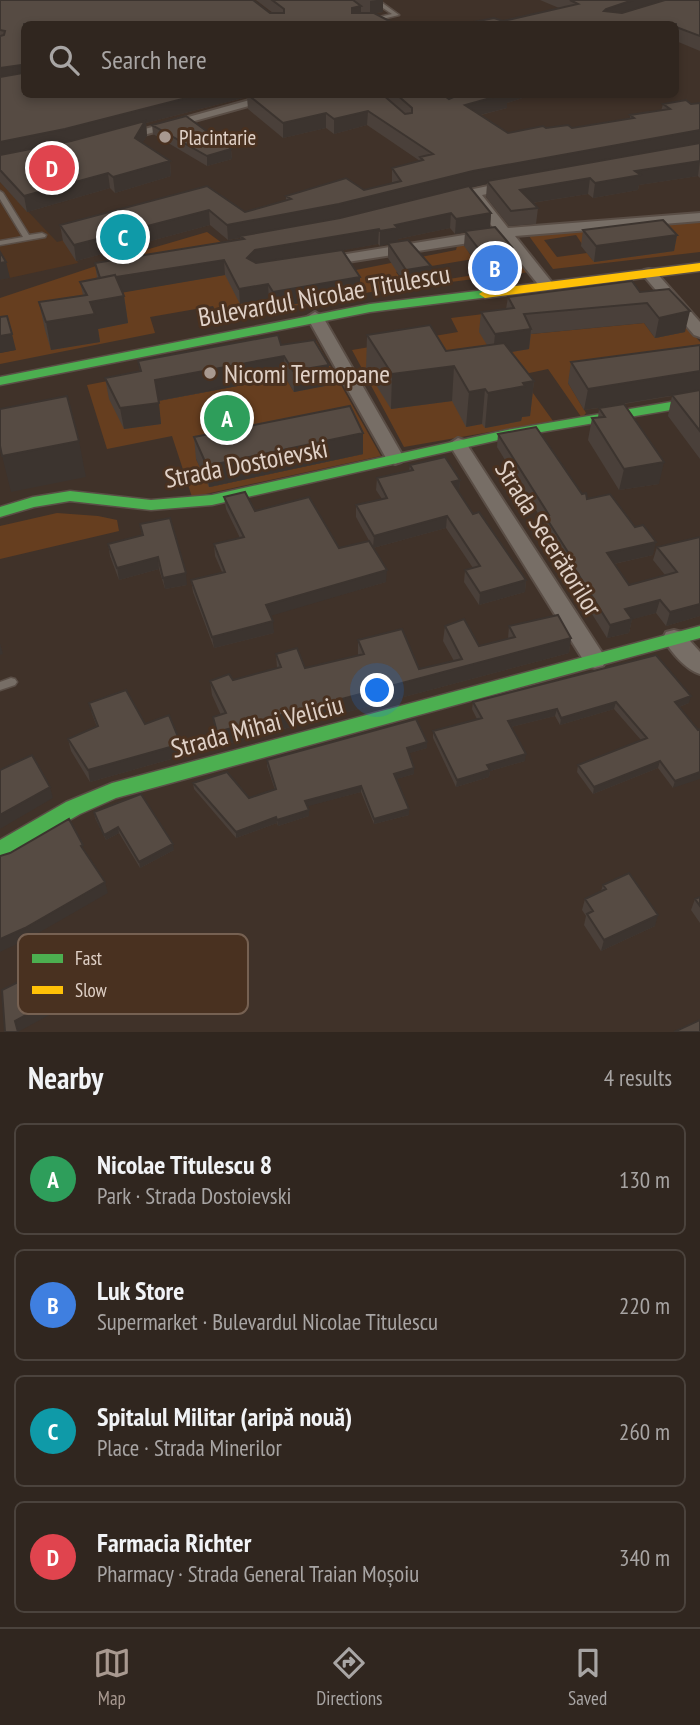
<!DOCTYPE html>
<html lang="en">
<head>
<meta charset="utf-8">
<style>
  :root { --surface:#30261f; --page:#382e28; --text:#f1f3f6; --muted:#a8a5a4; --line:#4b433d; --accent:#a89990 }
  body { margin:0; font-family:"PT Sans Narrow",sans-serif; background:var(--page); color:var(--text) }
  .you { position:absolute; left:378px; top:691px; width:24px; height:24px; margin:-18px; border:5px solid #fff; border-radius:50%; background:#1a73e8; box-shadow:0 0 0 10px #1a73e833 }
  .badge { display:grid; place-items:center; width:46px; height:46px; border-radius:50%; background:var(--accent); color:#fff; font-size:23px; font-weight:700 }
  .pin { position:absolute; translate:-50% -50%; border:4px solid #fff; box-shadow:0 2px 7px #0006 }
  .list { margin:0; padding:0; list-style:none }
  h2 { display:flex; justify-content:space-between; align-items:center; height:91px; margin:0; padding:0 28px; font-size:30px }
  h2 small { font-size:23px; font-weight:400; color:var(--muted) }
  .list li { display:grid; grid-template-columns:46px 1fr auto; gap:21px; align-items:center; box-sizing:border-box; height:112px; margin:0 14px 14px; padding:0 14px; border:2px solid var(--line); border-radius:10px }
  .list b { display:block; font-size:26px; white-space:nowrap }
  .list p { margin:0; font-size:23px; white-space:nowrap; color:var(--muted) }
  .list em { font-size:23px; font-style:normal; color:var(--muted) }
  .icon { flex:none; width:38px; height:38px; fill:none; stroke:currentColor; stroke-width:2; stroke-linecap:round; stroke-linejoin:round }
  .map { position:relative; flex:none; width:700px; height:1032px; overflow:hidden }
  .search { position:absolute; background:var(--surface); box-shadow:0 4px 10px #0003; left:21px; right:21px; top:21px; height:77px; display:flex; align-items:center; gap:18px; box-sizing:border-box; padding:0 24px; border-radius:10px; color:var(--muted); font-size:26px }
  .sheet { height:595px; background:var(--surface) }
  nav { display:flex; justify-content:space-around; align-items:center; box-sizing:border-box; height:98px; border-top:2px solid var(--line); background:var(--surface); font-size:19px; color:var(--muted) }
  nav a { display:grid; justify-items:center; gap:4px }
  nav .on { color:var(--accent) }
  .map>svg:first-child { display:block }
  .built { fill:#503521 }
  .green { fill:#663e1f; fill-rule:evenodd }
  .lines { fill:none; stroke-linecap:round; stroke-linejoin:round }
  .lane-casing { stroke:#5a4e46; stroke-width:3 }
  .street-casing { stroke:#5a4e46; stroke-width:4 }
  .fast-casing { stroke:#5a4e46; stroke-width:3 }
  .slow-casing { stroke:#5a4e46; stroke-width:3 }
  .lane { fill:#776e66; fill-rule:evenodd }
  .street { fill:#776e66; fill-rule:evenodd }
  .fast { fill:#4caf50; fill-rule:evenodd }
  .slow { fill:#ffc107; fill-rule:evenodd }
  .wall { fill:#4a403a }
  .shaded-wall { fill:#3c342f }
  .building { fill:#564b43; stroke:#3c342f; stroke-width:2 }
  .poi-dot { fill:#a89990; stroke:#493120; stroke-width:2.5 }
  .labels { text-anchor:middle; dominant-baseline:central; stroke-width:6; stroke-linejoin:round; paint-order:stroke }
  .far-poi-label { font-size:21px; fill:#e0d1c7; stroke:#493120; text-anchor:start }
  .street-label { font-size:26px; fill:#e0d1c7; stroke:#493120 }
  .poi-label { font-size:26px; fill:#e0d1c7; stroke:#493120; text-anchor:start }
  .key { fill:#493120; stroke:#766152; stroke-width:2 }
  .key-label { font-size:19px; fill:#e0d1c7 }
</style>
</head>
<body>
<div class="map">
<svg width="700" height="1032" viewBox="0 0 700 1032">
  <rect width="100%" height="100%" fill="#403229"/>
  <path class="built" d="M0 182 57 242 159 215 77 261 78 263 0 280Z"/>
  <path class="green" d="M700 216V252L553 269 529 236 537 232 569 227 577 232ZM576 235 594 262 587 253 557 257 544 240Z
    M207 232 222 243 346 272 456 250 457 246 502 240 530 272 371 292 220 319 213 306 150 317 155 333 0 364V353L15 350 0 334V298L132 254ZM466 248 486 273 406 286 396 272 473 259Z
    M657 293 700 342V365L568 383 586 413 582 418 548 369 520 375 553 421 404 447 352 350 458 332 451 318ZM665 309 684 332 655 338 644 323 521 335Z
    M316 341 381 456 192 497 172 436 107 449 87 385ZM314 361 294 392 285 377 158 401ZM363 454 210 487 196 459Z
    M57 513 98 516 117 520 119 531 0 559V526Z"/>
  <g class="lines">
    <defs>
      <path id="lane" d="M377 2H381L399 15 361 24H354V23L392 14 377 4Z
        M0 191 3 193 29 235 42 233 46 235 45 237 0 245V241L23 237 0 199Z
        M11 678 15 679 17 682 15 685 0 690V682Z"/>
      <path id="street" d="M271 94H292L122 141 116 137Z
        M512 181 519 185 517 188 482 195 508 228 700 213V221L515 236 554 285 546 290 541 288 501 238 322 266 315 262 322 258 495 230 469 198 449 202 442 198 449 194Z
        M649 269 654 270 700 322V337L694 335 644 276 642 273 644 270Z
        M315 312 323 317 404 458 401 462 395 464 386 458 307 317Z
        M458 438 464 440 603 654 606 660 603 666 595 668 587 666 449 444Z
        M674 630 682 632 700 652V674C686 670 670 651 663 638L666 632Z"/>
      <path id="fast" d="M485 290 489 291V297L370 312 0 385V377L370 304Z
        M700 397V405L507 438 212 505 151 510 70 501 34 507 0 517V507L33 497 70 491 151 500 212 495 507 430Z
        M700 626V638L116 798 80 814 0 860V840L66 802 112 783Z"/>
      <path id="slow" d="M700 263V271L485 298 479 294 485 290Z"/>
    </defs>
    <use href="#lane" class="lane-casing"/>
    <use href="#street" class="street-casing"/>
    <use href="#fast" class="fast-casing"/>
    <use href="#slow" class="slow-casing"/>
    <use href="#lane" class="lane"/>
    <use href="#street" class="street"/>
    <use href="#fast" class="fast"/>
    <use href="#slow" class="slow"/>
  </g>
  <path class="wall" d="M0 0H253L270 13H273L256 0H383V12L375 13 395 24H24V94H535L507 103V108L481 115 508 133 543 126 546 128 568 125 572 128 630 119V115L661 111 663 104 686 100 691 104 700 103V178L698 176 639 185 638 190 593 198 588 194 532 203 538 208 536 224 509 226 486 197 487 184 470 187 491 213 490 227H495L512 247 510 263 480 267 464 246 465 232 455 234 450 228 398 239 397 241 408 240 431 266V282L406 286 388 258V244L380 246 378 244 342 250 360 277V292L274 308 269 299 240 304 225 275 123 292 124 296 128 323 98 329 100 342 51 350 45 330 39 302 83 295 80 282 97 278 95 263 241 239 240 238 228 240 210 225 76 261 63 241 60 225 207 186 245 212 286 200V196L346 178 364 190 392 183V168L420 161 367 125 334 134 326 128 283 138 248 109 247 97 146 123 147 136 142 143 170 161 171 176 115 193 110 188 27 212 0 182Z
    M540 0H700V51L676 41V24H463L503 21 559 8Z
    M152 125 231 149 232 159 207 166 153 134Z
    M583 230 677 235 674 251 594 262 581 246Z
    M640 292 685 332 655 338 644 323 531 334 529 349 511 352 534 381 530 416 522 417 521 421 485 428 482 424 466 427 452 401 391 409 366 369 367 335 446 351 487 345 479 332 481 312 506 309 508 297Z
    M281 345 330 385 294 392 285 377 158 401 161 424 124 429 109 399 105 378 140 371 138 361Z
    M700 345V459L668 416 672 396 624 404 659 484 619 490 588 440 592 418H598L599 408 584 410 568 383 571 362Z
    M498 434 582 494 653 555 614 564 629 585 665 575 653 560 657 547 700 537V616L666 626 656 613 632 619 629 633 607 638 565 571 566 566 543 529 544 523 497 447Z
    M194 437 363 454 209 487 196 459Z
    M410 465 460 480 459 492 473 514 526 580 525 592 479 605 464 582 465 570 473 568 446 528 373 548 386 582 270 615 274 633 214 648 193 592 191 580 222 572 215 556 214 544 240 538 226 509 224 497 255 511 339 548 372 546 356 517V505L382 499 376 490 377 478 409 471Z
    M140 524 187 585 165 589 159 569 119 580 110 556 108 544 142 535Z
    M445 626 479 646 508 639 509 626 571 638 569 653 219 746 215 732 213 717 221 715 212 695 210 681 233 680 277 668 276 654 305 668 358 656V640L419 669 454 661 443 641Z
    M656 655 689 703 679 707 698 730 673 788 658 768 593 794 577 772 578 765 641 740 614 709 560 725 555 716 511 727 525 761 490 771 489 777 456 787 433 738V731L477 719 472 709 473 702Z
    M89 703 145 724 182 756 90 782 71 751 68 739 97 727 92 714Z
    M427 742V748L409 753 414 768V774L396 779 409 815 374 824 361 792 307 806 309 816 278 826 277 823 236 838 194 789 193 783 249 798 275 790 267 766V760Z
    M94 812 174 850 140 868 119 833 106 840 95 818Z
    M603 885 655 926 601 951 584 925 586 916 582 910 585 899 601 891Z
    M700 897V923L691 910 695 899Z"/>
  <path class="shaded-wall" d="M377 0H383V12L370 14V1Z
    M633 0H670L604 22V11L606 9Z
    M361 6V19L352 21V8Z
    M21 65 23 79 0 82V68Z
    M202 94H247V97L146 123 147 136 136 153 0 157V142Z
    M502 94H535L507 103V108L464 119 465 105Z
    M368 111 367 125 334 134V119Z
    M326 113V128L283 138V123Z
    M700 130V144L487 181V184L339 219 240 236V238L228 240 227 225 473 171Z
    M231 149 232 159 207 166V156Z
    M170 161 171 176 115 193 113 177Z
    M700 161 698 176 639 185 638 190 593 198 595 183 635 171Z
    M108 173 110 188 27 212 24 196Z
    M590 178 588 194 518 205 520 190Z
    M209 210 210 225 76 261 74 245Z
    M451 213 450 228 398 239 397 243 380 246V231L395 225Z
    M491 213 490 228 455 234 456 219Z
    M379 229 378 244 256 266 247 258 255 250Z
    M677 235 674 251 594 262 596 246Z
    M512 247 510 263 480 267 481 252Z
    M224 260 225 275 103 296 101 280Z
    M6 262 10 278 0 280V263Z
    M431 266V282L406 286V270Z
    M360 277V292L274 308 273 292Z
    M268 284 269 299 240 304 239 289Z
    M124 296 128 323 98 329 100 342 51 350 46 322 90 302Z
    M690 311 685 332 655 338 659 318Z
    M531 329 529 349 493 355 495 334Z
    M12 334 16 350 0 353V336Z
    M284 356 285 377 157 401 155 380Z
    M329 365 330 385 294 392 293 371Z
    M454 366 452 401 391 409 392 374Z
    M700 371V391L584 410 588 389Z
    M534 381 530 416 522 417 521 421 485 428 488 393 523 383Z
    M485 389 482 424 466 427 469 392Z
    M159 403 161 424 124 429 120 408Z
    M363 433V454L209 487 207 466Z
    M79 441 86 477 11 492 2 456Z
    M664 462 659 484 619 490 624 469Z
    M460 480 459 492 452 482Z
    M447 516 446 528 373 548 374 536Z
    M656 542 653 555 604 566 607 553Z
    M158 557 159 569 119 580 117 568Z
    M387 570 386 582 267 617 266 605Z
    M186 573 187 585 165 589 163 578Z
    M526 580 525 592 479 605 480 593Z
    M660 600 656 613 622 622 632 619 629 633 607 638 610 625 625 609Z
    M700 604V616L666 626 670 612Z
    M273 621 274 633 214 648 212 637Z
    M571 638 569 653 219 746 217 732Z
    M0 643 3 654 0 655Z
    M691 696 689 703 673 709 675 702Z
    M616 702 614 709 560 725 561 718Z
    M557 709 555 716 507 728 508 721Z
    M427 742V748L407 754V748Z
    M181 744 182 756 90 782 88 770Z
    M526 754 525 761 490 771 489 777 456 787 457 780 487 765Z
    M660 761 658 768 593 794 594 787Z
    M414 768V774L394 780V774Z
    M700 772V779L673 788 675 781Z
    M361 786V792L305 807V801Z
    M50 787 53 798 0 829V815Z
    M409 809V815L374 824V819Z
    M309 810V816L278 826 277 820Z
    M276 817 277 823 236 838V832Z
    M118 827 119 833 106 840 104 835Z
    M173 844 174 850 140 868 139 862Z
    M105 882 108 893 28 939 0 952V939Z
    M658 915 655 926 601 951 604 940Z
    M127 960 130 971 18 1032 15 1021Z"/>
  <path class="building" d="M0 0H253L270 13H284V9L272 0H353L361 6 352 8V13H374L395 24H24V94H202L65 129 0 142V77L22 73 24 68 21 65 0 68V36L4 35 5 31 0 30Z
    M570 0H633L606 9 604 11 622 13 665 0H700V36L676 27V24H668L662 23 657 24H463L494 18 503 21 578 4Z
    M247 94H382L405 114 412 113V108L396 94H442L449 99 458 95 457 94H505L465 105 508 133 543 126 546 128 568 125 572 128 634 118 630 115 670 109 663 104 686 100 691 104 700 103V130L473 171 339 204 227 225 209 210 74 245 60 225 207 186 245 212 291 199 286 196 346 178 364 190 401 181 392 168 423 160 420 157 433 154 368 111 334 119 326 113 283 123Z
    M186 116 231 149 207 156 152 125Z
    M145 121 135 138 170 161 113 177 108 173 24 196 0 170V155L71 141Z
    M700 143V161L635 171 641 175 595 183 590 178 520 190 538 208 511 211 487 181Z
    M469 186 491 213 456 219 451 213 395 225 398 228 380 231 379 229 255 250 247 258 256 263 342 250 360 277 273 292 268 284 239 289 224 260 116 277 115 275 100 278 95 263 244 239 240 236 340 218Z
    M663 220 677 235 596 246 583 230Z
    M495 227 512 247 481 252 465 231Z
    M408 240 431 266 406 270 388 243Z
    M0 252 6 262 0 263Z
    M115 275 124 296 90 302 95 314 46 322 39 302 87 295 80 282Z
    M632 281 640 292 669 289 690 311 659 318 647 303 524 314 531 329 495 334 481 312 514 308 508 297Z
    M7 316 12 334 0 336V317Z
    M430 325 446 351 504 343 534 381 523 383 525 386 488 393 485 389 469 392 454 366 392 374 367 335Z
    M278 335 281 345 314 340 329 365 293 371 284 356 155 380 159 403 120 408 105 378 141 371 138 361Z
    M700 345V371L588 389 571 362Z
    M700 390V431L672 395Z
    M67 396 79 441 2 456 0 446V409Z
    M624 404 664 462 624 469 592 418 605 417 599 408Z
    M350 406 363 433 207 466 194 437Z
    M536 427 582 494 586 493 587 499 610 494 635 527 643 525 656 542 607 553 629 585 677 572 657 547 700 537V604L670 612 660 600 625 609 632 619 610 625 568 558 571 557 545 516 549 515 498 434Z
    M445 457 460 480 452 482 473 514 479 512 526 580 480 593 465 570 480 566 447 516 374 536 356 505 387 498 377 478 413 470 410 465Z
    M245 492 255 511 309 497 339 548 369 541 387 570 266 605 273 621 212 637 191 580 225 572 214 544 244 537 224 497Z
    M170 518 186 573 163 578 158 557 117 568 108 544 143 535 140 524Z
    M558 615 571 638 217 732 213 717 226 713 210 681 229 674 233 680 281 667 276 654 297 648 305 668 364 654 358 640 402 629 419 669 462 659 445 626 464 619 479 646 515 637 509 626Z
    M656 655 691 696 675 702 698 730 700 729V772L675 781 660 761 594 787 578 765 647 738 616 702 561 718 557 709 508 721 526 754 487 765 490 770 457 780 433 731 482 718 473 702Z
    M126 690 145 724 169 715 181 744 88 770 68 739 98 726 89 703Z
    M416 719 427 742 407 748 414 768 394 774 409 809 374 819 361 786 305 801 309 810 277 820 276 817 236 832 193 783 227 772 249 798 276 789 267 760Z
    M32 755 50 787 0 815V770Z
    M141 794 173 844 139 862 118 827 104 835 94 812Z
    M69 819 83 845 81 846 105 882 25 928 0 939V856L10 853Z
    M629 873 658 915 604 940 587 914 593 911 585 899 606 889 603 885Z
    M700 897V906L695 899Z
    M110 936 127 960 15 1021 18 1032H5L2 990Z
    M700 1020V1032H674Z"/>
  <g class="poi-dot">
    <circle cx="165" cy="137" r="7"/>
    <circle cx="210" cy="373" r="7"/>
  </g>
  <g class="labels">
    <g class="far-poi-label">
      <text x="179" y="137">Placintarie</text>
    </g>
    <g class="street-label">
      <text transform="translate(324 295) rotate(-10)">Bulevardul Nicolae Titulescu</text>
      <text transform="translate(246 463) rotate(-11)">Strada Dostoievski</text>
      <text transform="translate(549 538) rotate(58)">Strada Secerătorilor</text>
      <text transform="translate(257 726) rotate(-15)">Strada Mihai Veliciu</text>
    </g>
    <g class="poi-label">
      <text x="224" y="373">Nicomi Termopane</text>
    </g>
  </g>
  <rect x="18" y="934" width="230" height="80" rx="10" class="key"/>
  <rect x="32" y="954" width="31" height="9" fill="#4caf50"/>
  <rect x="32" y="986" width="31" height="8" fill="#ffc107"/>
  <g class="key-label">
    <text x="75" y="965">Fast</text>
    <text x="75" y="997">Slow</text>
  </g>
</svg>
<div class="you"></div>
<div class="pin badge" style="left:227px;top:418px;background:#2e9e5b">A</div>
<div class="pin badge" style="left:495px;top:268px;background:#3f7fe0">B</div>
<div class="pin badge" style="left:123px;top:237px;background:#0f9aa8">C</div>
<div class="pin badge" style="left:52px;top:168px;background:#e0444e">D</div>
<div class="search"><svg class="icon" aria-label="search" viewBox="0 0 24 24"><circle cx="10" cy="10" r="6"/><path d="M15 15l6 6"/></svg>Search here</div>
</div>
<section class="sheet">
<h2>Nearby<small>4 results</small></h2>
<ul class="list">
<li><span class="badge" style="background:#2e9e5b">A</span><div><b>Nicolae Titulescu 8</b><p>Park · Strada Dostoievski</p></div><em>130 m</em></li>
<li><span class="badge" style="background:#3f7fe0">B</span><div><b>Luk Store</b><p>Supermarket · Bulevardul Nicolae Titulescu</p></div><em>220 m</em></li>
<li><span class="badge" style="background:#0f9aa8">C</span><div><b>Spitalul Militar (aripă nouă)</b><p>Place · Strada Minerilor</p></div><em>260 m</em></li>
<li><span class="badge" style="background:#e0444e">D</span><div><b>Farmacia Richter</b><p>Pharmacy · Strada General Traian Moșoiu</p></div><em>340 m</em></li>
</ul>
</section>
<nav>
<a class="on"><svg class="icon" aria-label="map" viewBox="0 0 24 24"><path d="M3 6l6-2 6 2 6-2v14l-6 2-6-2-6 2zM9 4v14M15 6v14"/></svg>Map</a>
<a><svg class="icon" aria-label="directions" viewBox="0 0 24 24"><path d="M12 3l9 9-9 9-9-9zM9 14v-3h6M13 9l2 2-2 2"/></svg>Directions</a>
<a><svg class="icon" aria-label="saved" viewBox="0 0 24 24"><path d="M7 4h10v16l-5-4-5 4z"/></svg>Saved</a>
</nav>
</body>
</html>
